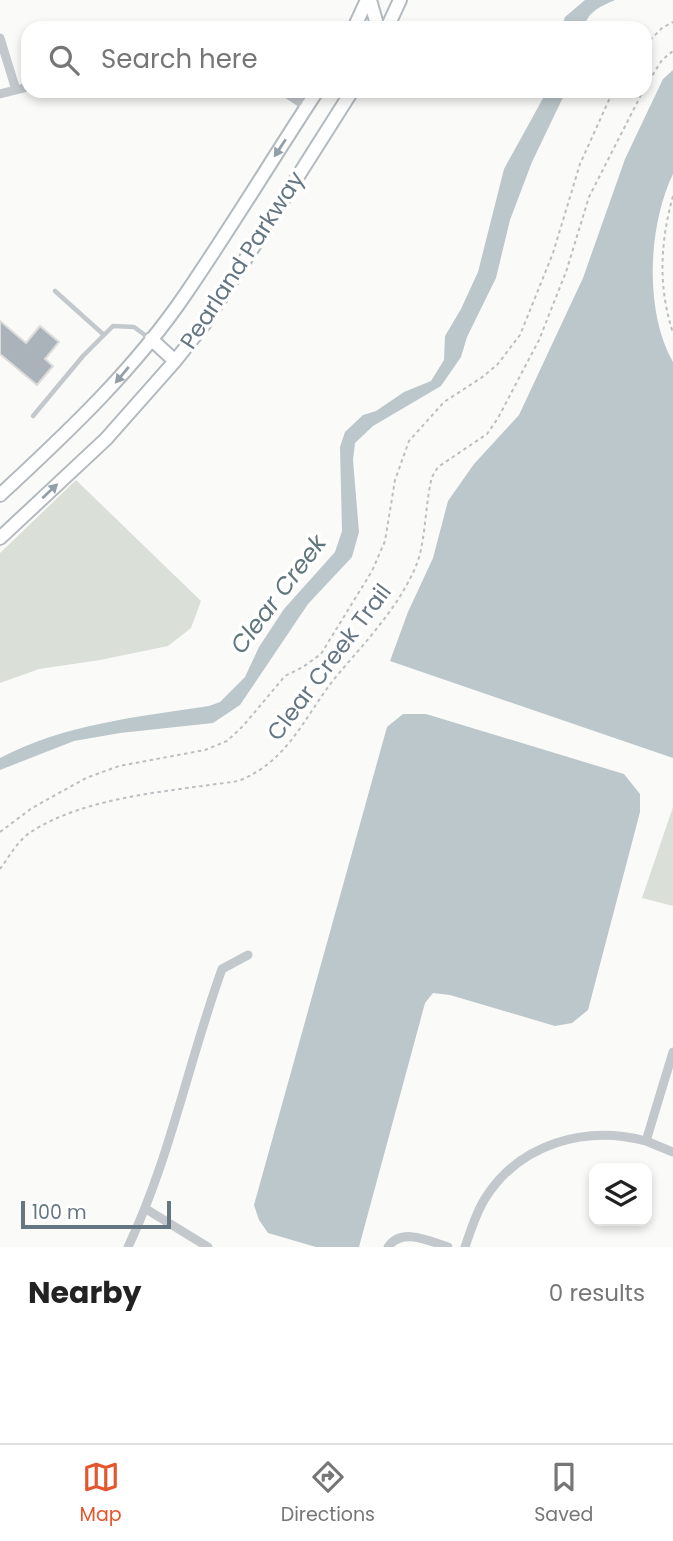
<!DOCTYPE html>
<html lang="en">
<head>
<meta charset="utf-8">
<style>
  :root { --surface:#fff; --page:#f6f6f6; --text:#222; --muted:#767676; --line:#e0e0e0; --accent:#e4572e }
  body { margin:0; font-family:Poppins,sans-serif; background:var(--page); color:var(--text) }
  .controls { position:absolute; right:21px; bottom:21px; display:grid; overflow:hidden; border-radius:14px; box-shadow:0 4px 10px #0003 }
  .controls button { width:63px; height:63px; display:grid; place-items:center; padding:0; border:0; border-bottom:2px solid var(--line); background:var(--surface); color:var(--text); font:35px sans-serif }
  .scale { position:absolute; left:21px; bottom:18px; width:150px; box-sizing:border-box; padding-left:7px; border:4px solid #657683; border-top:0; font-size:19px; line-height:24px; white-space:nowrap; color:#657683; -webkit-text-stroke:5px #fff; paint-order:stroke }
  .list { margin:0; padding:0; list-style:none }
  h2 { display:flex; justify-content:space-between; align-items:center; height:91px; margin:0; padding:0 28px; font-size:30px }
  h2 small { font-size:23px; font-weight:400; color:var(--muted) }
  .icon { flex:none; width:38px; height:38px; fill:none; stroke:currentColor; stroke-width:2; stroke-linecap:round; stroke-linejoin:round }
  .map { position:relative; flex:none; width:673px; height:1247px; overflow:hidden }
  .search { position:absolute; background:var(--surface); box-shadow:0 4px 10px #0003; left:21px; right:21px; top:21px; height:77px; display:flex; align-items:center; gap:18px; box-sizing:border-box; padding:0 24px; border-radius:21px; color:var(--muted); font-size:26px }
  .sheet { height:196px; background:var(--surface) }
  nav { display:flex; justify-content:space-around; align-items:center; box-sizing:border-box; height:98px; border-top:2px solid var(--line); background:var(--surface); font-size:19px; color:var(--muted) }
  nav a { display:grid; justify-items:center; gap:4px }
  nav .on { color:var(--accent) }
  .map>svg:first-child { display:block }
  .green { fill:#dadfd7 }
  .water { fill:#bbc7cb }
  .building { fill:#aab3b9; stroke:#dcdcda; stroke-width:2 }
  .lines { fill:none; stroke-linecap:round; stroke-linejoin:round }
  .secondary-casing { stroke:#b3babf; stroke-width:16 }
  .path { stroke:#bbbfc2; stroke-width:2; stroke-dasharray:3.5 3.5; stroke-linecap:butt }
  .service { stroke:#c3c8cc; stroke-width:4.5 }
  .minor { stroke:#c3c8cc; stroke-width:9 }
  .secondary { stroke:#fff; stroke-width:12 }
  .oneway { fill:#939fa8 }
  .labels { text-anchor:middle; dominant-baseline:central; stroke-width:7; stroke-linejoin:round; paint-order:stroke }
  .street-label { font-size:23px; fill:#657683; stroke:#fff }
  .water-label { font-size:24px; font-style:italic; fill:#60757c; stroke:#fff }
</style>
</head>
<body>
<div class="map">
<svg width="673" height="1247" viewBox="0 0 673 1247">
  <rect width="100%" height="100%" fill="#fafaf8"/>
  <path class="green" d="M76 480 201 601 191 628 168 646 100 660 39 669 0 683V553Z
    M673 807V906L642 898Z"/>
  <path class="water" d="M585 0H615C601 6 587 12 584 28H561L565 17Z
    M673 70V174C648 226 644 311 673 362V758L390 661 408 612 433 558 448 501 474 464 519 415 583 278 625 159 663 79Z
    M547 91H566L532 162 510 220 496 278 467 337 461 357 441 386 373 426 355 443 353 460 359 532 352 557 308 604 240 705 213 723 120 733 74 741 0 770V758C65 724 137 717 209 706L220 702 245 677 259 647 284 609 335 552 342 531 340 447 345 432 363 415 376 411 404 392 431 381 444 360 445 336 461 309 478 272 504 169Z
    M403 714H426L624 774 640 794V812L588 1010 572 1023 555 1026 450 995 433 993 425 1003 359 1247H316L268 1233 259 1220 254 1205 387 727Z"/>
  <path class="building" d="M0 321 26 343 40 326 59 342 45 359 53 366 37 385 0 354Z"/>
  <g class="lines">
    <defs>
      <path id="secondary" d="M370 0 378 28
        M354 28 367 0
        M387 28 400 0
        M151 339 175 361
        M0 495C68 432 135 369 187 292 232 226 273 158 317 91
        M0 538 106 439 175 361 205 323 352 91"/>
    </defs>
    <use href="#secondary" class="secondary-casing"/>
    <path class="path" d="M645 45 662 28 673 22
      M645 87 662 60 673 51
      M673 196C660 243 658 287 673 333
      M0 832 32 808 86 778 119 766 205 750 227 741 243 726 285 676 303 667 321 654 372 571 385 541 395 480 409 441 444 402 481 378 497 365 520 335 553 253 580 164 613 91
      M0 869C9 857 18 840 31 832 86 796 173 791 238 781 288 762 304 717 335 678 365 642 397 610 416 566 426 542 425 503 432 477L438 467 487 434 498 418 539 340 566 272 589 197 643 91"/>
    <path class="service" d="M55 291 104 335
      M33 416 83 356 113 326 134 327 149 338"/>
    <path class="minor" d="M0 38 16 90
      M283 91 307 107
      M304 91 313 97
      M0 94 28 87
      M673 1052 646 1141 673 1152
      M146 1209 208 1247
      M128 1247C170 1159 189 1060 222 969L248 955
      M388 1247C402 1227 429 1241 448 1247
      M465 1247C471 1230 476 1212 486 1197 521 1143 586 1125 646 1141"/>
    <use href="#secondary" class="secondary"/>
  </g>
  <defs><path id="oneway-solid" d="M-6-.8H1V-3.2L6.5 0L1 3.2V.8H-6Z" transform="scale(1.75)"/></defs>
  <g class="oneway">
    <use href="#oneway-solid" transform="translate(280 148) rotate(123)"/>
    <use href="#oneway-solid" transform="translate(122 375) rotate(130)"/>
    <use href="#oneway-solid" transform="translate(50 491) rotate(-43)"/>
  </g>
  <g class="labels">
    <g class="street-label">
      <text transform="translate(242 260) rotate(-57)">Pearland Parkway</text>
      <text transform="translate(329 662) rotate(-53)">Clear Creek Trail</text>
    </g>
    <g class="water-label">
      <text transform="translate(278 594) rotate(-53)">Clear Creek</text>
    </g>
  </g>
</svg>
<div class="controls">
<button><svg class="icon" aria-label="layers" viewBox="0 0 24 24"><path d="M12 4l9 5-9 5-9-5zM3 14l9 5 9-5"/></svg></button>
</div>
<div class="scale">100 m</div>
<div class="search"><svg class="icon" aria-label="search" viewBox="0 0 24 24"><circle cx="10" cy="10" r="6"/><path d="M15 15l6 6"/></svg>Search here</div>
</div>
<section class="sheet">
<h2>Nearby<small>0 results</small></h2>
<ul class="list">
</ul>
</section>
<nav>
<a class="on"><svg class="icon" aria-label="map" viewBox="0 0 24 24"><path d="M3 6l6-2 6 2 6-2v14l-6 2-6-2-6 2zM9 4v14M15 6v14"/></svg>Map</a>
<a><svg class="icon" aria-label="directions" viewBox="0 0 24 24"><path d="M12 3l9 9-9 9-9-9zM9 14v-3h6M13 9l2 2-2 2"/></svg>Directions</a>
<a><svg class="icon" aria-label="saved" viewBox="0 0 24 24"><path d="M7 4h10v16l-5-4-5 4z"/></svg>Saved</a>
</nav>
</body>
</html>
